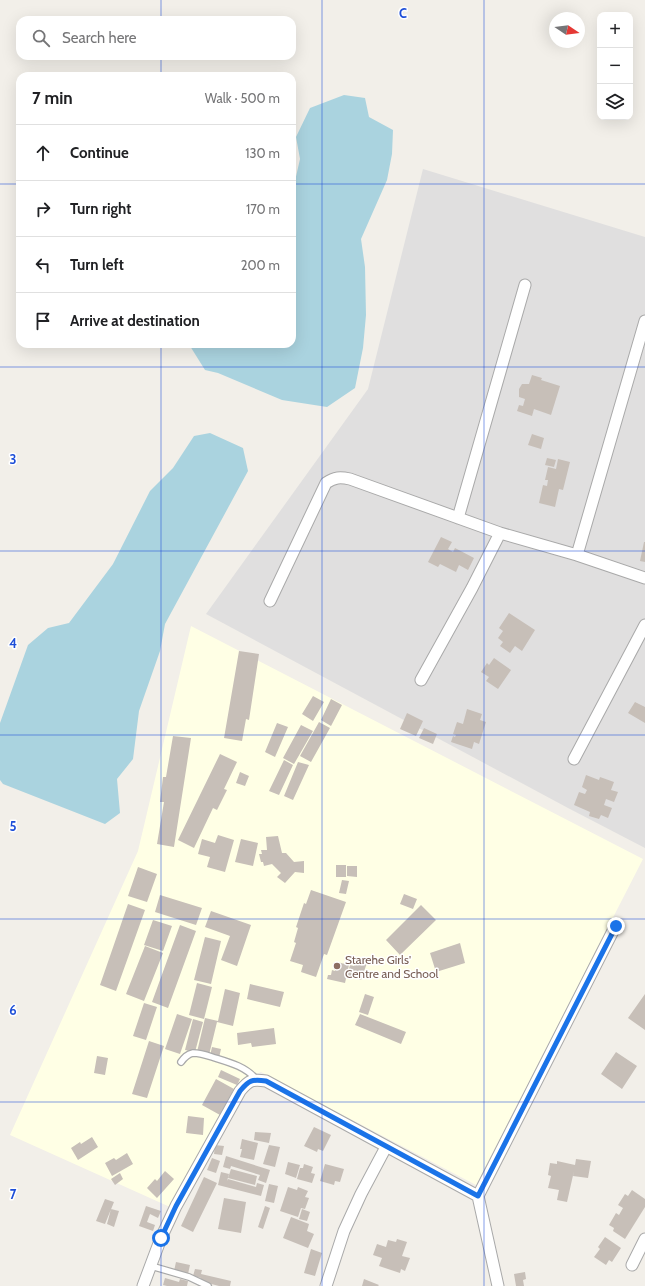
<!DOCTYPE html>
<html lang="en">
<head>
<meta charset="utf-8">
<style>
  :root { --surface:#fff; --page:#f2f2f2; --text:#202124; --muted:#757577; --line:#e0e0e0 }
  body { margin:0; font-family:Cabin,sans-serif; background:var(--page); color:var(--text) }
  .controls { position:absolute; right:12px; top:12px; display:grid; overflow:hidden; border-radius:8px; box-shadow:0 4px 16px #0002 }
  .controls button { width:36px; height:36px; display:grid; place-items:center; padding:0; border:0; border-bottom:1px solid var(--line); background:var(--surface); color:var(--text); font:20px sans-serif }
  .compass { position:absolute; left:549px; top:12px; width:36px; height:36px; border-radius:50%; background:var(--surface); box-shadow:0 4px 16px #0002; rotate:103deg }
  .stop { position:absolute; width:12px; height:12px; margin:-9px; border:3px solid #1a73e8; border-radius:50%; background:#fff }
  .stop.end { background:#1a73e8; border-color:#fff; box-shadow:0 1px 4px #0008 }
  .list { margin:0; padding:0; list-style:none }
  h2 { display:flex; justify-content:space-between; align-items:center; height:52px; margin:0; padding:0 16px; font-size:17px }
  h2 small { font-size:13px; font-weight:400; color:var(--muted) }
  .list li { display:grid; grid-template-columns:26px 1fr auto; gap:12px; align-items:center; box-sizing:border-box; height:56px; padding:0 16px; border-top:1px solid var(--line) }
  .list b { display:block; font-size:15px; white-space:nowrap }
  .list em { font-size:13px; font-style:normal; color:var(--muted) }
  .icon { flex:none; width:22px; height:22px; fill:none; stroke:currentColor; stroke-width:2; stroke-linecap:round; stroke-linejoin:round }
  .map { position:relative; flex:none; width:645px; height:1286px; overflow:hidden }
  .search { position:absolute; background:var(--surface); box-shadow:0 4px 16px #0002; left:16px; top:16px; width:280px; height:44px; display:flex; align-items:center; gap:10px; box-sizing:border-box; padding:0 14px; border-radius:12px; color:var(--muted); font-size:15px }
  .panel { position:absolute; background:var(--surface); box-shadow:0 4px 16px #0002; left:16px; top:72px; width:280px; height:276px; border-radius:12px }
  .map>svg:first-child { display:block }
  .residential { fill:#e0dfdf }
  .education { fill:#ffffe5 }
  .water { fill:#aad3df }
  .building { fill:#c7bfb8 }
  .lines { fill:none; stroke-linecap:round; stroke-linejoin:round }
  .service-casing { stroke:#a9a9a9; stroke-width:8 }
  .minor-casing { stroke:#a9a9a9; stroke-width:13 }
  .service { stroke:#fff; stroke-width:5.5 }
  .minor { stroke:#fff; stroke-width:11 }
  .route { stroke:#1a73e8; stroke-width:5 }
  .grid { fill:none; stroke:#1d4ed8; stroke-width:1; stroke-opacity:0.55 }
  .education-dot { fill:#8d6e63; stroke:#fff; stroke-width:1.5 }
  .labels { text-anchor:middle; dominant-baseline:central; stroke-width:3; stroke-linejoin:round; paint-order:stroke }
  .education-label { font-size:12px; fill:#785e54; stroke:#fff; text-anchor:start }
  .grid-label { font-size:13px; text-anchor:middle; font-weight:bold; fill:#1d4ed8; stroke:#fff; stroke-width:3; stroke-linejoin:round; paint-order:stroke }
</style>
</head>
<body>
<div class="map">
<svg width="645" height="1286" viewBox="0 0 645 1286">
  <rect width="100%" height="100%" fill="#f2efe9"/>
  <path class="residential" d="M423 169 645 237V848L568 808 206 614 368 389Z"/>
  <path class="education" d="M191 626 643 859 476 1185 261 1072 243 1079 170 1207 10 1135 138 851Z"/>
  <path class="water" d="M344 95 365 98 369 117 393 130 392 154 387 180 361 239 365 267 366 315 363 348 355 388 327 407 282 400 218 373 205 370 190 346 192 344H292V194L300 159 296 137 310 108Z
    M210 433 243 448 248 471 165 624 160 651 139 711 133 759 117 779 120 813 105 824 3 784 0 780V723L28 645 48 628 69 623 113 564 150 491 173 468 194 436Z"/>
  <path class="building" d="M532 375 542 378 541 380 560 386 551 415 534 409 532 416 517 411 519 405 523 406 525 399 519 397V389L522 384H529Z
    M532 434 544 438 541 449 528 445Z
    M547 458 556 460 554 467 545 465Z
    M558 459 570 462 563 490 559 489 555 507 539 503 543 485 547 486 548 480H545L548 467 556 469Z
    M441 537 452 542 448 549 453 552 455 548 474 558 468 570 459 565 456 572 440 564 438 567 428 562Z
    M644 542H645V562L640 561Z
    M509 613 535 630 522 651 515 646 510 653 500 646 503 642 498 638 503 631 499 628Z
    M239 651 259 654 249 720 246 719 242 741 224 738Z
    M494 658 511 670 498 689 486 681 489 677 481 672 487 663 489 665Z
    M313 696 324 702 313 721 302 714Z
    M331 699 342 705 331 726 321 720Z
    M635 702 645 707V723L628 713Z
    M467 709 482 714 480 720 486 722 479 744 474 742 472 749 451 742 453 736 455 737 456 735 453 734 457 722 463 724Z
    M407 713 423 721 416 736 400 729Z
    M319 722 330 728 311 762 300 756Z
    M277 723 288 727 275 757 265 752Z
    M301 725 313 731 294 764 283 758Z
    M424 728 437 734 433 744 419 738Z
    M173 736 191 738 174 847 157 844 164 802H160L163 777H166Z
    M220 754 237 762 224 789 227 790 217 810 213 808 194 848 178 840Z
    M284 760 293 765 279 795 269 791Z
    M298 762 309 765 293 800 284 796Z
    M240 772 249 776 245 786 236 783Z
    M586 775 599 780 600 777 614 782 611 790 618 792 614 802 606 799 604 805 612 808 608 818 601 815 599 819 589 816 590 812 574 805 579 792 585 794 587 790 582 787Z
    M218 835 234 840 225 872 207 867 210 857 198 854 202 839 215 843Z
    M278 836 282 853H286L294 862 304 861V873L295 872 285 883 277 877 281 873 272 864 264 866 263 862H261L259 854H262L261 850H267L266 837Z
    M241 839 258 843 253 866 235 862Z
    M336 865H346V877H336Z
    M347 866H357V877L347 876Z
    M138 867 157 874 147 902 128 896Z
    M342 880 349 881 346 894 339 893Z
    M311 890 346 902 327 955 324 954 316 977 301 972 303 965 290 961 296 943 294 942 298 928 296 927 304 903 306 904Z
    M404 894 417 899 413 909 400 904Z
    M160 895 202 908 196 925 155 912Z
    M128 904 145 910 116 991 100 985Z
    M421 905 436 920 400 955 386 940Z
    M211 911 251 925 237 966 221 960 230 936 205 927Z
    M153 920 172 926 163 951 144 945Z
    M180 925 196 931 168 1008 152 1002Z
    M205 937 221 941 211 984 194 980Z
    M460 943 465 963 436 972 430 953Z
    M145 946 163 953 144 1001 126 994Z
    M357 959 367 963 361 980 347 975 350 965 354 966Z
    M337 962 349 965 345 983 327 979 328 975H331L332 970 335 971Z
    M197 983 212 987 204 1019 189 1015Z
    M250 984 284 992 280 1007 247 999Z
    M225 989 240 993 233 1026 217 1022 209 1055 197 1052 205 1018 218 1021Z
    M365 994 374 997 368 1015 359 1012Z
    M645 994V1030L628 1018Z
    M144 1003 157 1007 146 1040 133 1036Z
    M177 1014 192 1019 180 1054 165 1049Z
    M360 1014 406 1032 401 1044 355 1025Z
    M193 1019 203 1022 195 1052 185 1050Z
    M274 1028 276 1044 252 1047 251 1043 238 1045 237 1033Z
    M149 1041 164 1046 147 1098 132 1094Z
    M212 1047 221 1049 219 1058 210 1056Z
    M616 1052 637 1066 622 1089 601 1074Z
    M97 1056 108 1058 105 1075 94 1073Z
    M221 1070 240 1079 237 1085 218 1077Z
    M216 1079 234 1089 220 1115 202 1105Z
    M188 1116 204 1118 203 1135 186 1133Z
    M314 1127 331 1135 323 1151 318 1149 317 1152 304 1146Z
    M255 1132 271 1133 269 1143 254 1140Z
    M92 1137 98 1147 78 1160 71 1148 80 1142 81 1144Z
    M242 1139 258 1143 254 1160 240 1157 242 1149H240Z
    M215 1145 224 1146 222 1155 214 1154Z
    M269 1145 280 1147 275 1167 263 1164Z
    M127 1153 133 1164 112 1176 105 1163 114 1158 116 1160Z
    M226 1156 270 1170 266 1183 258 1180 260 1175 231 1166 230 1169 223 1167Z
    M212 1158 220 1161 216 1173 207 1170Z
    M576 1159 591 1161 588 1178 573 1176 574 1171 567 1202 557 1200 559 1190 548 1188 551 1176 548 1175 550 1163 557 1164V1161L575 1165Z
    M288 1162 300 1165 296 1178 285 1174Z
    M304 1164 313 1167 311 1173 315 1174 312 1183 297 1179 300 1168H303Z
    M325 1164 344 1169 340 1182 335 1181 334 1185 320 1181Z
    M231 1169 257 1176 255 1185 228 1178Z
    M165 1171 174 1179 157 1198 147 1188 155 1179 157 1181Z
    M221 1172 229 1174 227 1181 228 1179 256 1187 257 1183 264 1185 261 1196 218 1185Z
    M120 1173 123 1179 115 1185 111 1179Z
    M204 1177 217 1183 193 1232 181 1226Z
    M269 1184 278 1186 274 1203 265 1201Z
    M288 1187 297 1190 298 1187 308 1191 305 1197 309 1198 305 1209 301 1208 298 1217 280 1211Z
    M632 1190 645 1199V1207L625 1239 613 1231 614 1228 609 1225 616 1213 619 1215 623 1208 618 1205 625 1194 628 1196Z
    M224 1198 246 1202 241 1233 218 1229Z
    M105 1199 114 1202 105 1224 96 1221Z
    M146 1206 161 1211 158 1218 150 1214 147 1222 155 1225 153 1231 139 1226Z
    M265 1206 270 1208 263 1229 258 1227Z
    M111 1209 119 1211 114 1227 107 1224Z
    M302 1209 310 1212 307 1221 299 1219Z
    M291 1217 309 1224 307 1231 314 1234 308 1248 283 1238Z
    M605 1237 621 1248 612 1262 609 1260 606 1265 594 1257 600 1249 598 1247Z
    M397 1239 407 1242 402 1256 410 1258 405 1271 401 1269 400 1273 379 1266 382 1258 373 1255 377 1244 386 1247 388 1240 396 1242Z
    M311 1249 322 1253 315 1276 304 1273Z
    M176 1262 190 1265 188 1274 174 1271Z
    M195 1269 202 1270 201 1274 231 1281 230 1286H219L200 1281 201 1278 193 1276Z
    M525 1272 526 1279 523 1280 524 1286H516L514 1274Z
    M165 1278 179 1282 180 1279 188 1281 187 1286H167L163 1285Z
    M364 1279 379 1285 378 1286H362Z"/>
  <g class="lines">
    <defs>
      <path id="service" d="M181 1062C184 1058 187 1054 193 1053 199 1053 206 1055 212 1057 228 1062 245 1066 256 1079
        M151 1266 189 1277 208 1286"/>
      <path id="minor" d="M458 518 525 285
        M577 555 645 321
        M270 601 326 483C335 477 340 477 350 479L500 533 577 555 645 578
        M421 680 472 588 500 533
        M574 759 645 625
        M478 1196 616 925
        M632 1265 645 1239
        M143 1286 161 1238 176 1206 240 1091C249 1080 252 1079 266 1081L478 1196 498 1286
        M326 1286 344 1231 361 1194 386 1147"/>
    </defs>
    <use href="#service" class="service-casing"/>
    <use href="#minor" class="minor-casing"/>
    <use href="#service" class="service"/>
    <use href="#minor" class="minor"/>
  </g>
  <g class="lines">
    <path class="route" d="M161 1238 176 1206 240 1091C249 1080 252 1079 266 1081L478 1196 616 926"/>
  </g>
  <path class="grid" d="M161 0V20M322 0V1286M484 0V1286M161 56V76M0 184H20M292 184H645M161 344V1286M0 367H645M0 551H645M0 735H645M0 919H645M0 1102H645"/>
  <circle class="education-dot" cx="337" cy="966" r="4"/>
  <g class="labels">
    <g class="education-label">
      <text x="345" y="959">Starehe Girls'<tspan x="345" dy="14">Centre and School</tspan></text>
    </g>
  </g>
  <g class="grid-label">
    <text x="403" y="18">C</text>
    <text x="13" y="464">3</text>
    <text x="13" y="648">4</text>
    <text x="13" y="831">5</text>
    <text x="13" y="1015">6</text>
    <text x="13" y="1199">7</text>
  </g>
</svg>
<div class="controls">
<button>+</button>
<button>−</button>
<button><svg class="icon" aria-label="layers" viewBox="0 0 24 24"><path d="M12 4l9 5-9 5-9-5zM3 14l9 5 9-5"/></svg></button>
</div>
<svg class="compass" viewBox="-18 -18 36 36"><path d="M0-13l5 13h-10z" fill="#e53935"/><path d="M0 13l5-13h-10z" fill="#757577"/></svg>
<div class="stop" style="left:161px;top:1238px"></div>
<div class="stop end" style="left:616px;top:926px"></div>
<div class="search"><svg class="icon" aria-label="search" viewBox="0 0 24 24"><circle cx="10" cy="10" r="6"/><path d="M15 15l6 6"/></svg>Search here</div>
<section class="panel">
<h2>7 min<small>Walk · 500 m</small></h2>
<ul class="list">
<li><svg class="icon" aria-label="ahead" viewBox="0 0 24 24"><path d="M12 20V5M6 11l6-6 6 6"/></svg><div><b>Continue</b></div><em>130 m</em></li>
<li><svg class="icon" aria-label="right" viewBox="0 0 24 24"><path d="M7 20v-9h11M14 6l5 5-5 5"/></svg><div><b>Turn right</b></div><em>170 m</em></li>
<li><svg class="icon" aria-label="left" viewBox="0 0 24 24"><path d="M17 20v-9H6M10 6l-5 5 5 5"/></svg><div><b>Turn left</b></div><em>200 m</em></li>
<li><svg class="icon" aria-label="arrive" viewBox="0 0 24 24"><path d="M6 21V4h12l-3 4 3 4H6"/></svg><div><b>Arrive at destination</b></div></li>
</ul>
</section>
</div>
</body>
</html>
